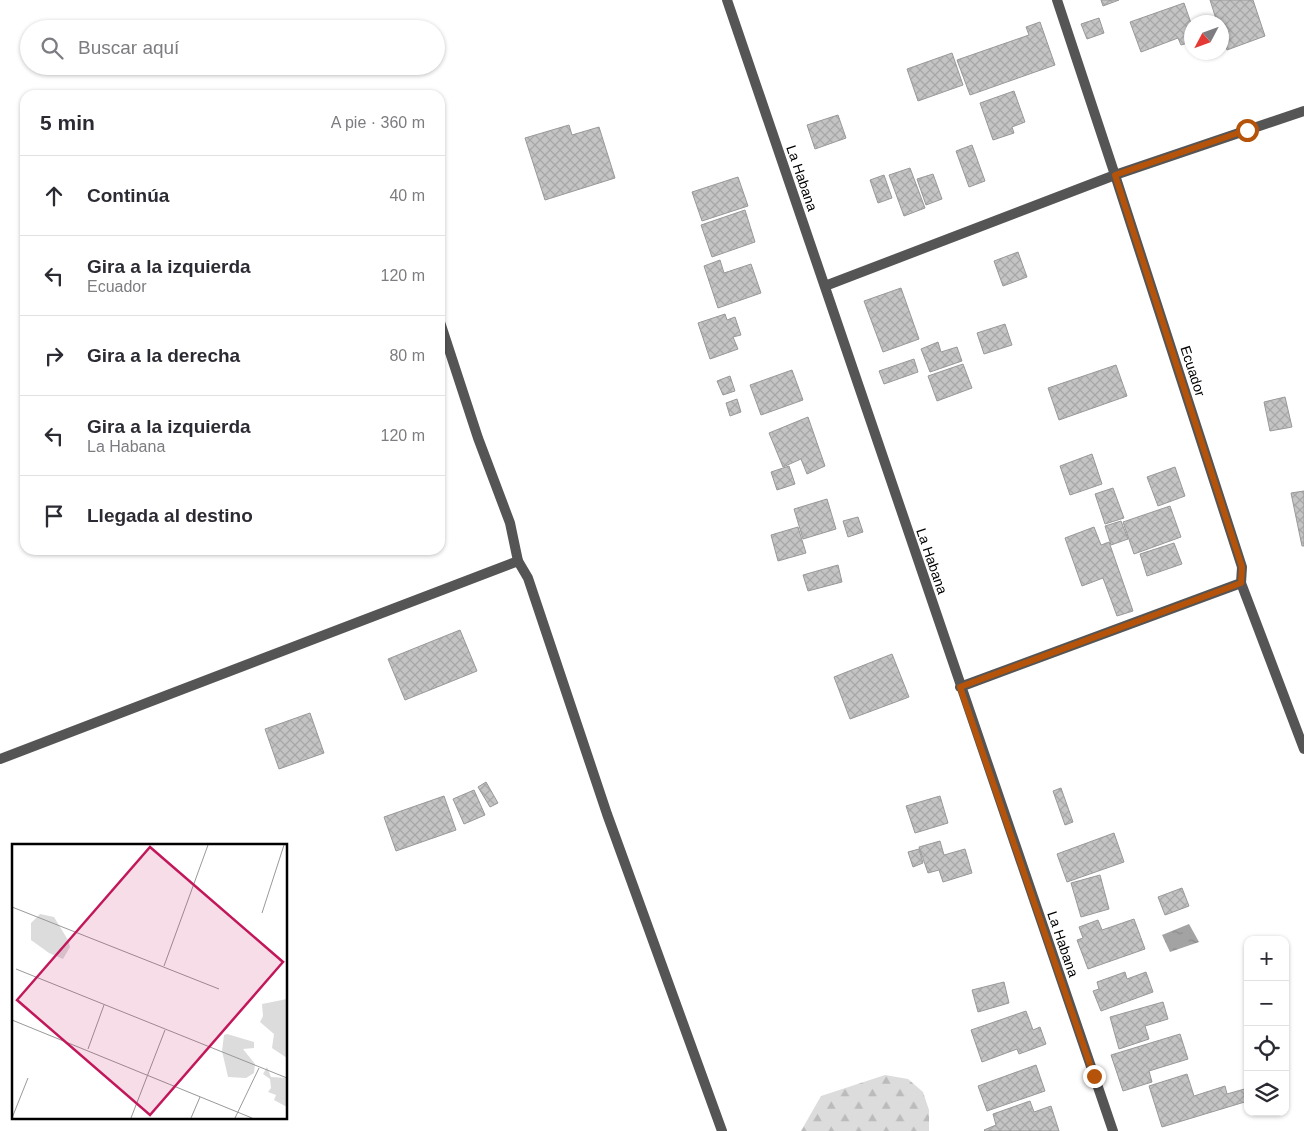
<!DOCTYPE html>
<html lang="es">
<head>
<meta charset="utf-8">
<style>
  :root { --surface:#fff; --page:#f7f7f7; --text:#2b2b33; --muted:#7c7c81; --line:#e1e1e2 }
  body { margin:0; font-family:Helvetica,sans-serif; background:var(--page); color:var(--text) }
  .controls { position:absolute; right:15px; bottom:15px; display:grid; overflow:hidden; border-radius:10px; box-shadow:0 1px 4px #0004 }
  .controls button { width:45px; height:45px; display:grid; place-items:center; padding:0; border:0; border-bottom:1px solid var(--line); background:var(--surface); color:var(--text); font:25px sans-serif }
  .compass { position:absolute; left:1184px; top:15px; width:45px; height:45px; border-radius:50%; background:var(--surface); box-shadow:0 1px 4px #0004; rotate:229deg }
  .stop { position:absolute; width:15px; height:15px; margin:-11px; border:4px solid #b45309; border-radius:50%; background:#fff }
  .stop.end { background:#b45309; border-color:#fff; box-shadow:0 1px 5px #0008 }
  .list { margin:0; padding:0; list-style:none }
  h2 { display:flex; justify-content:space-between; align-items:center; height:65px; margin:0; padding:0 20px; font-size:21px }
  h2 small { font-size:16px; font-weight:400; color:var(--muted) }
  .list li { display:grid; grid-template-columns:32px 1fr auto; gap:15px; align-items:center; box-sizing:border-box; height:80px; padding:0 20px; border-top:1px solid var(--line) }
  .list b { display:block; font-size:19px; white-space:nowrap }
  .list p { margin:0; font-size:16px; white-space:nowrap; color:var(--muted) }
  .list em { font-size:16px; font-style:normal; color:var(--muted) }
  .icon { flex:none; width:28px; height:28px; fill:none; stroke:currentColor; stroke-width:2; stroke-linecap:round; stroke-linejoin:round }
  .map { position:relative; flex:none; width:1304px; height:1131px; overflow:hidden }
  .search { position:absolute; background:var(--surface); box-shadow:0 1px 4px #0004; left:20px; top:20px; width:425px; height:55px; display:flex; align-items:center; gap:12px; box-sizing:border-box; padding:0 18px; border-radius:28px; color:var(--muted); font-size:19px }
  .panel { position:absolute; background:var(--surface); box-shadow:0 1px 4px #0004; left:20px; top:90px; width:425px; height:465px; border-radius:15px }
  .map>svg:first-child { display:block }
  .forest { fill:url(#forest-firs) }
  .water { fill:url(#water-ripples) }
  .building { fill:url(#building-cross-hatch); stroke:#999 }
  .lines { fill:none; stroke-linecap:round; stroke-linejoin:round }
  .lane { stroke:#555; stroke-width:10 }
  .street { stroke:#555; stroke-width:10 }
  .route { stroke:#b45309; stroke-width:6 }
  .labels { text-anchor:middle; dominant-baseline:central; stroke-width:4; stroke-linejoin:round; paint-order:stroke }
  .street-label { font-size:14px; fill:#000; stroke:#fff }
  .inset-road { fill:none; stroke:#999; stroke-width:1 }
  .view { fill:#c2185b; fill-opacity:0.15; stroke:#c2185b; stroke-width:2.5 }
  .inset-edge { fill:none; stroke:#000; stroke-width:2.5 }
</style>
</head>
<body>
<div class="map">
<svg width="1304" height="1131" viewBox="0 0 1304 1131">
  <defs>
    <pattern id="forest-firs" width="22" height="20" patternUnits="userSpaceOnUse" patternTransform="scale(1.25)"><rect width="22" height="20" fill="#dcdcdc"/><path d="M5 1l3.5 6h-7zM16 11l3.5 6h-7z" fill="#bbb"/></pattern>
    <pattern id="water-ripples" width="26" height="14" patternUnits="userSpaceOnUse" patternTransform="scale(1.25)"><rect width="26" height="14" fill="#a3a3a3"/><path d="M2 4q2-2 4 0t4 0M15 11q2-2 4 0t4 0" fill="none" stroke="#8b8b8b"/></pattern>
    <pattern id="building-cross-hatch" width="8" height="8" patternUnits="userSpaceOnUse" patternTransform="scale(1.25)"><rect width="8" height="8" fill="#c4c4c4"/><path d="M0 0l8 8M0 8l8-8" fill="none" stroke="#a7a7a7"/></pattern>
  </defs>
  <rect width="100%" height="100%" fill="#fff"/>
  <path class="forest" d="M885 1075 908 1079 923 1092 929 1110V1131H801L821 1096Z"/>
  <path class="water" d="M1189 924 1199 942 1170 952 1162 935Z"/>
  <path class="building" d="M1101 0H1119L1103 6Z
    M1210 0H1253L1265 36 1227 50 1222 34V22H1217Z
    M1184 3 1192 26V42L1181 45 1178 38 1141 52 1130 22Z
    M1099 18 1104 33 1087 39 1081 24Z
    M1040 22 1055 65 970 95 957 60 1029 35 1026 27Z
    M952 53 963 85 918 101 907 69Z
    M1014 91 1025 122 1012 127 1014 133 993 140 980 103Z
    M838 115 846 138 815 149 807 125Z
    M569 125 572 135 599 127 615 178 545 200 525 138Z
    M972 145 985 181 969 187 956 151Z
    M910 168 925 208 904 216 889 175Z
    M933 174 942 199 926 205 917 179Z
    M884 175 892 198 878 203 870 180Z
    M738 177 748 206 702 221 692 192Z
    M745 210 755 242 712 257 701 225Z
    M1018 252 1027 277 1003 286 994 261Z
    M720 260 724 273 751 264 761 293 718 308 704 266Z
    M901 288 919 339 883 352 864 301Z
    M725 314 727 320 735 317 741 335 733 337 738 349 710 359 698 323Z
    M1005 324 1012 345 984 354 977 333Z
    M938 342 941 352 957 347 962 361 930 372 921 349Z
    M914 359 918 372 884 384 879 371Z
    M963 364 972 388 937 401 928 376Z
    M1116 365 1127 396 1059 420 1048 388Z
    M792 370 803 400 761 415 750 385Z
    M730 376 735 391 723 395 717 381Z
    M1285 397 1292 427 1270 431 1264 402Z
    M737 399 741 412 730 416 726 403Z
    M808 417 825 466 807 474 801 459 783 467 769 433Z
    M1092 454 1102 484 1070 495 1060 466Z
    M789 466 795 484 777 490 771 472Z
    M1175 467 1185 496 1158 506 1147 477Z
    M1113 488 1124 518 1105 524 1095 494Z
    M1304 491V546H1302L1291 493Z
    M827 499 836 529 803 539 794 509Z
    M1170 506 1181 537 1134 554 1123 522Z
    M858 517 863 532 848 537 843 521Z
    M1121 521 1128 539 1111 545 1105 526Z
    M798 527 806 553 778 561 771 535Z
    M1094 527 1101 545 1109 542 1133 611 1117 616 1103 578 1082 586 1065 538Z
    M1174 543 1182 564 1147 576 1140 554Z
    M838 565 842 582 808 591 803 575Z
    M460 630 477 671 405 700 388 659Z
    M892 654 909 697 850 719 834 677Z
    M310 713 324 753 279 769 265 729Z
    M486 782 498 803 490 807 478 787Z
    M1061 788 1073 822 1065 825 1053 791Z
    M474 790 485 815 464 824 453 799Z
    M444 796 456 830 396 851 384 817Z
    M940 796 948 823 915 833 906 806Z
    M1114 833 1124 862 1067 882 1057 854Z
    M940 841 944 855 965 849 972 873 943 882 939 870 928 873 919 847Z
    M919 849 923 863 913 867 908 852Z
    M1100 875 1109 909 1081 917 1071 883Z
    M1182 888 1189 906 1165 915 1158 897Z
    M1134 919 1145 949 1088 969 1077 940 1083 938 1079 927 1098 920 1102 930Z
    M1125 972 1127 979 1146 972 1153 992 1101 1011 1093 991 1099 989 1097 982Z
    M1004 982 1009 1003 978 1012 972 990Z
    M1163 1002 1168 1019 1145 1026 1149 1039 1119 1049 1110 1017Z
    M1026 1011 1033 1030 1040 1027 1046 1044 1019 1054 1017 1049 982 1062 971 1030Z
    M1180 1034 1188 1059 1149 1071 1152 1082 1123 1091 1111 1055Z
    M1036 1065 1045 1091 987 1111 978 1086Z
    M1187 1074 1194 1096 1225 1086 1227 1094 1248 1088V1101L1162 1127 1149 1086Z
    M1030 1101 1034 1112 1051 1106 1059 1131H985L984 1130 996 1125 993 1114Z"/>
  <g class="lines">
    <path class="lane" d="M518 561 528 578 607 814 722 1131"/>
    <path class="street" d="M727 0 1113 1131
      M1057 0 1115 175 1242 567 1241 583 1304 749
      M825 286 1115 175 1304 111
      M960 687 1241 583
      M0 759 518 561 510 523 478 438 440 322"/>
  </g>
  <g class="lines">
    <path class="route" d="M1094 1076 960 687 1241 583 1242 567 1115 175 1247 130"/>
  </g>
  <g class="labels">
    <g class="street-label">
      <text transform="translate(802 178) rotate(71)">La Habana</text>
      <text transform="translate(1193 371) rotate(72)">Ecuador</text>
      <text transform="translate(932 561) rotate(71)">La Habana</text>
      <text transform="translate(1063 944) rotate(71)">La Habana</text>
    </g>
  </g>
  <g transform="translate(12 844)">
    <rect width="275" height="275" fill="#fff"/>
    <path d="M28 70 42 73 56 96 58 103 51 115 37 109 19 96V79ZM275 155V214L260 204 262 190 248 178 251 172 250 160ZM215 190 242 198V204L231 205 243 220 242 229 234 234 216 233 210 207 212 191ZM255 223 259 233 275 234V269V263L262 256 264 251 256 248 259 244 258 235 251 230Z" fill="#dcdcdc"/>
    <path class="inset-road" d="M0 63 207 145M250 69 272 1M152 122 196 1M4 125 275 234M0 176 240 274M76 205 92 161M0 274 16 234M119 274 153 186M179 274 188 253M223 274 247 224"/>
    <path class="view" d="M138 3 271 118 138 271 5 156Z"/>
    <rect width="275" height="275" class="inset-edge"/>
  </g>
</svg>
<div class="controls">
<button>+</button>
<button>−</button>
<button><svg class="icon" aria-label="locate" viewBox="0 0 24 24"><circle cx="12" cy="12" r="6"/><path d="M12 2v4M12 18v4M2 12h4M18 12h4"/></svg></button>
<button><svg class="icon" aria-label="layers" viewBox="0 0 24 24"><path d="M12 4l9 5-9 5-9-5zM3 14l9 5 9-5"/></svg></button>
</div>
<svg class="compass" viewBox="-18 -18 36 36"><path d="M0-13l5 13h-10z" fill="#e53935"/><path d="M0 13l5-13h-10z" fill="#7c7c81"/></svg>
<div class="stop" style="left:1247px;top:130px"></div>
<div class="stop end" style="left:1094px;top:1076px"></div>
<div class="search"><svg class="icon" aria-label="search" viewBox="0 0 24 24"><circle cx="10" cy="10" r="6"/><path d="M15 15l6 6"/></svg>Buscar aquí</div>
<section class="panel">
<h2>5 min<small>A pie · 360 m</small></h2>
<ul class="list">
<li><svg class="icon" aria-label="ahead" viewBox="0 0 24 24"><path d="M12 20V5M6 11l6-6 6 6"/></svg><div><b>Continúa</b></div><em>40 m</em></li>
<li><svg class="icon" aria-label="left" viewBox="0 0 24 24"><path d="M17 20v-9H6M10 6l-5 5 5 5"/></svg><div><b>Gira a la izquierda</b><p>Ecuador</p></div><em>120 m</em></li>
<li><svg class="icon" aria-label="right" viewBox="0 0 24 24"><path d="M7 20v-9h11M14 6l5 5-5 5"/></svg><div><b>Gira a la derecha</b></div><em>80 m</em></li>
<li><svg class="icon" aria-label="left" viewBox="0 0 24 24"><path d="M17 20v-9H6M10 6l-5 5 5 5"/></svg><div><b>Gira a la izquierda</b><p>La Habana</p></div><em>120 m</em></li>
<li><svg class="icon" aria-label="arrive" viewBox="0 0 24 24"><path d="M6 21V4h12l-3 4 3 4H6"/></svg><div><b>Llegada al destino</b></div></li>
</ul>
</section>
</div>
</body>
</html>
